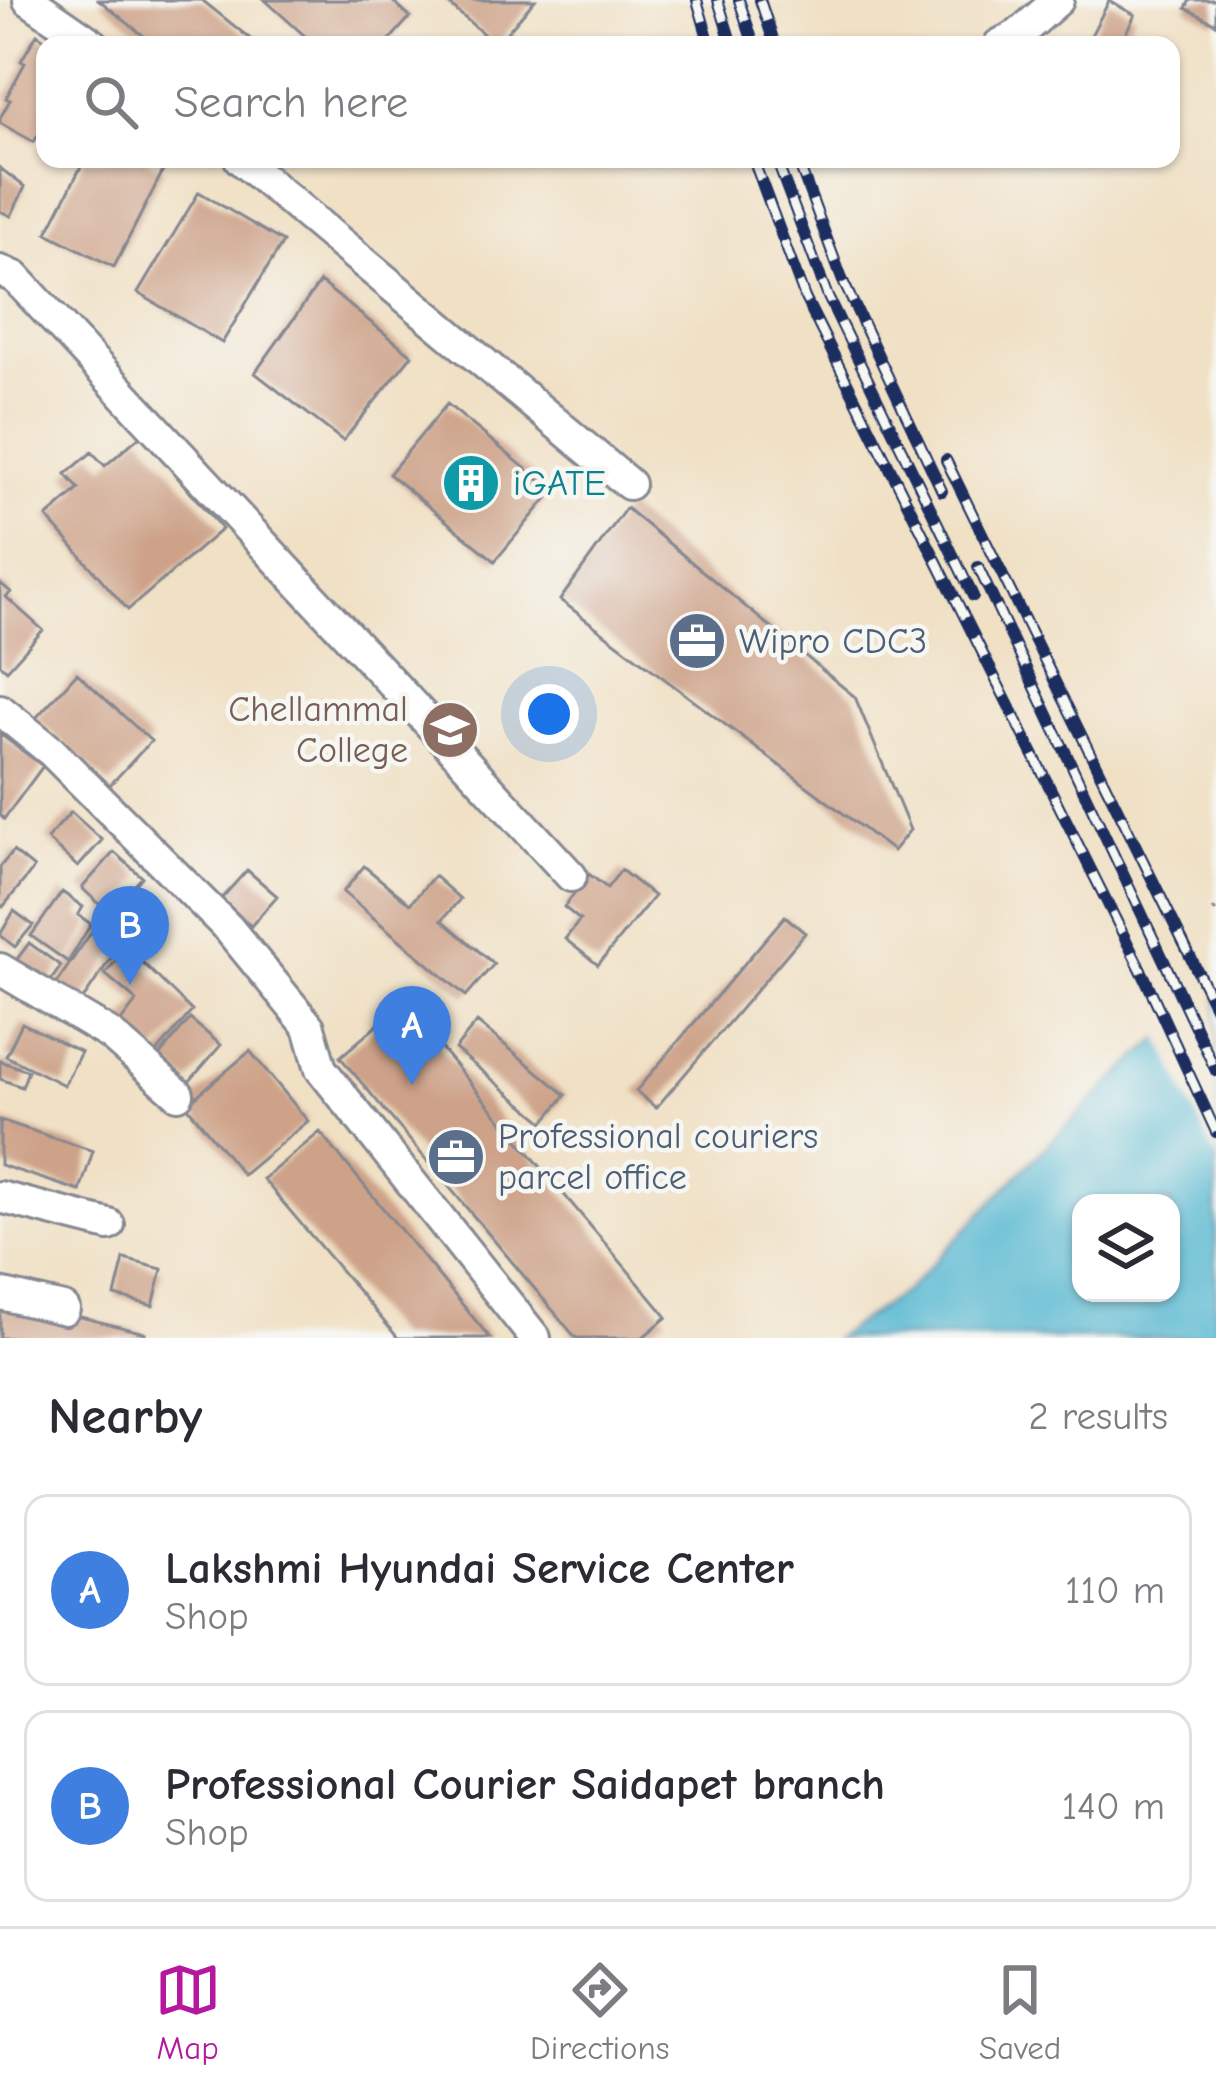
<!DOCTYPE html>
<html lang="en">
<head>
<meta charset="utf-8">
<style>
  :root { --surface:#fff; --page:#f2f2f3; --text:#2b2b33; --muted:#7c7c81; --line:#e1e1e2; --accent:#b5179e }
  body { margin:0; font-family:"Comic Neue",sans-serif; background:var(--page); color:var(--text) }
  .controls { position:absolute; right:36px; bottom:36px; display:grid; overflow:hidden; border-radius:24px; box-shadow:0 3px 9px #0004 }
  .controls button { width:108px; height:108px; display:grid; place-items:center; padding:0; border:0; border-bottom:3px solid var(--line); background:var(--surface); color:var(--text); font:60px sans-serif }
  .you { position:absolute; left:549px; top:714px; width:42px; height:42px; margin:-30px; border:9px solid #fff; border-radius:50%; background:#1a73e8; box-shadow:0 0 0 18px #1a73e833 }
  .badge { display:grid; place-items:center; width:78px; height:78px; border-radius:50%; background:var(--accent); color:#fff; font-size:39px; font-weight:700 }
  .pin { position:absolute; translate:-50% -99px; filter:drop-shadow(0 3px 6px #0008) }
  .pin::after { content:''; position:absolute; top:63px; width:42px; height:36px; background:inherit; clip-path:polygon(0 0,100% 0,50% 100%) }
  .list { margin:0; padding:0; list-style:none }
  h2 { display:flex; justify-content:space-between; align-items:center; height:156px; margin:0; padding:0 48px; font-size:51px }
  h2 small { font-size:39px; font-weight:400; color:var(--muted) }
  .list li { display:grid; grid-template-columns:78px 1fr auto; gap:36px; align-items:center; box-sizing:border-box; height:192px; margin:0 24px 24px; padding:0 24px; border:3px solid var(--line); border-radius:24px }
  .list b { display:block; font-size:45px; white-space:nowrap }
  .list p { margin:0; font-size:39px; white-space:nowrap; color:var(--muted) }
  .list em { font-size:39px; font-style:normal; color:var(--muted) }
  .icon { flex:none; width:66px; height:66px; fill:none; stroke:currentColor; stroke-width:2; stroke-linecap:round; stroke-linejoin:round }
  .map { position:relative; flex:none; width:1216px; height:1338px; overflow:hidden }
  .search { position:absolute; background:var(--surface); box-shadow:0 3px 9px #0004; left:36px; right:36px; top:36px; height:132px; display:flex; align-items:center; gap:30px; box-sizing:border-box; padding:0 42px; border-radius:24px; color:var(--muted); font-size:45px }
  .sheet { height:588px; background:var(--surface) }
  nav { display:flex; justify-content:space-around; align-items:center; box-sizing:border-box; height:168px; border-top:3px solid var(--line); background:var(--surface); font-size:33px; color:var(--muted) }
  nav a { display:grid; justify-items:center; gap:6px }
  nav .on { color:var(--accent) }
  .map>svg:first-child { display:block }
  .water { fill:#51b6d0; stroke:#367297; stroke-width:3; fill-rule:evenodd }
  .pier { fill:#f0e0c4 }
  .building { fill:#cda288 }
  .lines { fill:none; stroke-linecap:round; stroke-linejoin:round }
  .minor-casing { stroke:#868891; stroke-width:36 }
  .path { stroke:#868891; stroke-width:4.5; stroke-dasharray:9 9; stroke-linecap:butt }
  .minor { stroke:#fff; stroke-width:30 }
  .rail-casing { stroke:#1b2f5e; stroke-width:12 }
  .rail { stroke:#f6f6f2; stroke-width:8; stroke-dasharray:22; stroke-linecap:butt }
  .labels { text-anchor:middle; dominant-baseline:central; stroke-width:9; stroke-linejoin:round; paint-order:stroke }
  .culture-label { font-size:36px; fill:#0d838f; stroke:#f6f6f2; text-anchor:start }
  .service-label { font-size:36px; fill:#4e5e75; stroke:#f6f6f2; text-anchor:start }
  .education-label { font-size:36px; fill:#785e54; stroke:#f6f6f2; text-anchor:end }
</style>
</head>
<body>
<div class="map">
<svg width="1216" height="1338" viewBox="0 0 1216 1338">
  <rect width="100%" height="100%" fill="#f6f6f2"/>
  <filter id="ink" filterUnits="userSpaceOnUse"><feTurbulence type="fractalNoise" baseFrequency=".00833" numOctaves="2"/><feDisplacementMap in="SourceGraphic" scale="24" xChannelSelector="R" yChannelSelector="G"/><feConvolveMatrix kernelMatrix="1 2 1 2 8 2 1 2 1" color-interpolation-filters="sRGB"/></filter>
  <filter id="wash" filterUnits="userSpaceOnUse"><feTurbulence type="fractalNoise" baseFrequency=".004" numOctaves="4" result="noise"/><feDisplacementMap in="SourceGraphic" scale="48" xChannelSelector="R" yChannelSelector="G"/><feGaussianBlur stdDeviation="2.7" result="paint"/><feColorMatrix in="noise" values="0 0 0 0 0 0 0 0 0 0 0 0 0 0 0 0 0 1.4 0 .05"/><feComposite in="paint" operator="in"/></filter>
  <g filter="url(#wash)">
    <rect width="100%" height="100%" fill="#f0e0c4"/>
    <path class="water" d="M1216 992V1338H835L907 1290 1055 1137 1139 1056ZM1081 1203H1171V1293H1081Z"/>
    <path class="pier" d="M1216 986V1159L1158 1033Z"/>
    <g id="blocks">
      <path class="building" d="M99 0H202L258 45H155Z
        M265 0H391L410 17 385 45H315Z
        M444 0H535L496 45Z
        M1190 0H1216V24L1186 8Z
        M1109 1 1135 15 1120 45H1086Z
        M37 34 53 45H45V122L34 142 0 123V118L10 100 6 98 25 63 21 61Z
        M85 159H144L164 169 114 267 47 233Z
        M0 168 25 187 11 216 0 211Z
        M199 192 283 242 222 343 138 293Z
        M320 282 412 355 343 441 255 373Z
        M447 404 553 491 495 561 389 474Z
        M141 435 222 529 128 610 47 517 79 489 66 474 92 452 105 466Z
        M626 508 855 697 910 830 893 851 560 600Z
        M0 583 11 592 6 597 43 630 7 670 0 664Z
        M77 673 151 741 110 785 36 718Z
        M0 734 43 766 4 819 0 815Z
        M71 812 102 840 78 867 47 839Z
        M13 851 34 868 3 907 0 904V867Z
        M114 852 142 877 110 914 82 888Z
        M364 866 410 904 434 876 460 899 442 920 494 964 466 996 343 892Z
        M247 870 277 896 251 926 221 899Z
        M621 870 654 896 598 965 565 939 580 920 564 907 589 874 607 888Z
        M62 892 83 907 78 915 91 924 68 962 31 936Z
        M14 911 33 925 15 947 0 935Z
        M785 916 805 933 656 1108 636 1091Z
        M99 921 124 939 79 1005 53 988Z
        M29 943 61 966 44 990 12 966Z
        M127 947 192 1011 149 1062 113 1032 137 1001 105 974Z
        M403 1003 667 1317 642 1338H576L340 1057Z
        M190 1019 221 1045 189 1082 159 1056Z
        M477 1022 566 1095 544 1122 455 1049Z
        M22 1023 81 1052 64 1085 6 1056Z
        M250 1051 308 1121 243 1175 186 1105Z
        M0 1061 28 1071 22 1087 0 1079Z
        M0 1120 93 1151 80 1191 0 1165Z
        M320 1132 490 1338H398L263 1179Z
        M124 1259 162 1269 153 1306 115 1296Z
        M0 1297 145 1333 144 1338H0Z"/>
    </g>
  </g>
  <g filter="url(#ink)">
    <use href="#blocks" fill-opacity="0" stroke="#868891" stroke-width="3"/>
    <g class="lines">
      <defs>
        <path id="minor" d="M29 0 94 45
          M999 45 1018 35 1058 0
          M240 159 629 484
          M0 271 15 277 571 876
          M0 710 51 751 228 928 309 1027 321 1069 535 1338
          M0 969 111 1035 178 1094
          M0 1197 109 1225
          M0 1294 64 1309"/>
      </defs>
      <use href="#minor" class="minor-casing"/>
      <path class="path" d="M1213 911 1216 909"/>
      <use href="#minor" class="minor"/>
      <defs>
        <path id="rail" d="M697 0 710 45
          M718 0 732 45
          M739 0 754 45
          M760 0 775 45
          M753 159 805 298 1145 978 1216 1132
          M776 159 828 297 973 596
          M797 159 842 279 942 491
          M946 460 1216 1009
          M978 567 1216 1071"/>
      </defs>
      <use href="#rail" class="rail-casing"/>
      <use href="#rail" class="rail"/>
    </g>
  </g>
  <defs>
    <symbol id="building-disc" viewBox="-11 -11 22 22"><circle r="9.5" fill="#0f9aa8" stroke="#f6f6f2"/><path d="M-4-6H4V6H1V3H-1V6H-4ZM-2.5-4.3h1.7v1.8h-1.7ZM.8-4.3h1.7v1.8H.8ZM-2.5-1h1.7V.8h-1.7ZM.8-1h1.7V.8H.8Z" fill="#fff"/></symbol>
    <symbol id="office-disc" viewBox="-11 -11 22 22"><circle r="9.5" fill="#5c6f8a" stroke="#f6f6f2"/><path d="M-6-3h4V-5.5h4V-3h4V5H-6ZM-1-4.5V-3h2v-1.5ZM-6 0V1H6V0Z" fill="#fff"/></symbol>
    <symbol id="university-disc" viewBox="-11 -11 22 22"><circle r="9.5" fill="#8d6e63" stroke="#f6f6f2"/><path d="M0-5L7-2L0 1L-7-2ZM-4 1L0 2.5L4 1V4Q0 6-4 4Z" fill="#fff"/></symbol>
  </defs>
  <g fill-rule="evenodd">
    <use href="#building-disc" x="438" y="450" width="66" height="66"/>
    <use href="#office-disc" x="664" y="608" width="66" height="66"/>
    <use href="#university-disc" x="417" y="697" width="66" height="66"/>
    <use href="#office-disc" x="423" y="1124" width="66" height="66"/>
  </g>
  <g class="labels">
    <g class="culture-label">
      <text x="513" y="483">iGATE</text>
    </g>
    <g class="service-label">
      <text x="739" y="641">Wipro CDC3</text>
      <text x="498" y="1136">Professional couriers<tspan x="498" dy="41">parcel office</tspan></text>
    </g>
    <g class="education-label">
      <text x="408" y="709">Chellammal<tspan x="408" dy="41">College</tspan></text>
    </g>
  </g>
</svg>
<div class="controls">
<button><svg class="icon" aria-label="layers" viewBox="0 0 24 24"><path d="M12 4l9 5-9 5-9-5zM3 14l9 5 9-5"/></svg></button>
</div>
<div class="you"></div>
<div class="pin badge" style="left:412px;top:1085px;background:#3f7fe0">A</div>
<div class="pin badge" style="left:130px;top:985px;background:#3f7fe0">B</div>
<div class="search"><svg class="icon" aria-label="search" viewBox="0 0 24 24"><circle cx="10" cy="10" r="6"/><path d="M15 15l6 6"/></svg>Search here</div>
</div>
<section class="sheet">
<h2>Nearby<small>2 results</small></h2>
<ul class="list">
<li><span class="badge" style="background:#3f7fe0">A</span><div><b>Lakshmi Hyundai Service Center</b><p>Shop</p></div><em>110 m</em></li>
<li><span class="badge" style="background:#3f7fe0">B</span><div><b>Professional Courier Saidapet branch</b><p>Shop</p></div><em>140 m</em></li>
</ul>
</section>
<nav>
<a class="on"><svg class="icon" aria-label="map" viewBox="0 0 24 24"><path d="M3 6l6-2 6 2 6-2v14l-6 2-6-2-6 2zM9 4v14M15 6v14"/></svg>Map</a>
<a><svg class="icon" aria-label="directions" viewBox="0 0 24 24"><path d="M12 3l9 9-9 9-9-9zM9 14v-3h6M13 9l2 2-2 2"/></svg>Directions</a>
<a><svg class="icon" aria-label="saved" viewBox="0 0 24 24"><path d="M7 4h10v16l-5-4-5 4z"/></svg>Saved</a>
</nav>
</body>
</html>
